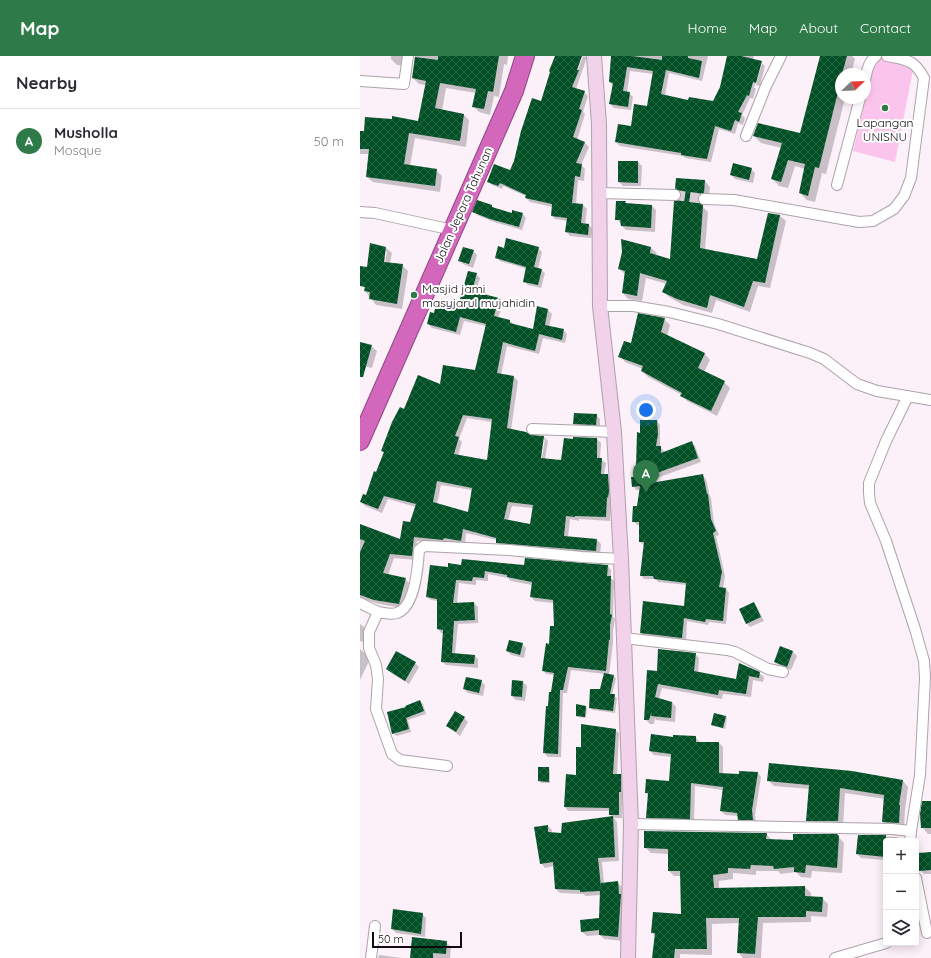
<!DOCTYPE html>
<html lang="en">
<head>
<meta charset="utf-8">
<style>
  :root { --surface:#fff; --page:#f2f2f3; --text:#2b2b33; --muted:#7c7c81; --line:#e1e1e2; --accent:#2e7a48 }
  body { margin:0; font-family:Quicksand,sans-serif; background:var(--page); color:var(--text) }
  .controls { position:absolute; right:12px; bottom:12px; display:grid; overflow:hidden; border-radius:4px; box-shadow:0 2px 10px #0003 }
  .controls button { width:36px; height:36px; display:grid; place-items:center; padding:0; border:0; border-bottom:1px solid var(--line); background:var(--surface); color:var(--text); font:20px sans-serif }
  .compass { position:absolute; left:475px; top:12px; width:36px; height:36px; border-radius:50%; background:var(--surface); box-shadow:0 2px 10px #0003; rotate:67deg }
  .scale { position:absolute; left:12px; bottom:10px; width:90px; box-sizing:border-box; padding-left:4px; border:2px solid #100c0f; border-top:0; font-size:11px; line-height:14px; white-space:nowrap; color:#100c0f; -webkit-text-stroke:3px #fff; paint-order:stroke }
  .you { position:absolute; left:286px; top:354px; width:14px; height:14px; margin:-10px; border:3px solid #fff; border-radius:50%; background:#1a73e8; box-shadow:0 0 0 6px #1a73e833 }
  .badge { display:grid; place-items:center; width:26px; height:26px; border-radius:50%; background:var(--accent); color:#fff; font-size:13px; font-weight:700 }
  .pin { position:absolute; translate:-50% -33px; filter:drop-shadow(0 1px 2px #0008) }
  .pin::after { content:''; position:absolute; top:21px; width:14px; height:12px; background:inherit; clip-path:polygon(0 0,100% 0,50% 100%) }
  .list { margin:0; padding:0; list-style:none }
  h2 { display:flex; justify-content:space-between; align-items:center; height:52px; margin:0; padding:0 16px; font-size:17px }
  h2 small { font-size:13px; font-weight:400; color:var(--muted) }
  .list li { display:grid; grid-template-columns:26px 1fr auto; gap:12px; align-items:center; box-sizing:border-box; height:64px; padding:0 16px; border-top:1px solid var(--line) }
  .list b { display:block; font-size:15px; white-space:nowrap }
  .list p { margin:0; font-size:13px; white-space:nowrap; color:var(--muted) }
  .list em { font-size:13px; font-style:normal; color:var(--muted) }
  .icon { flex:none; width:22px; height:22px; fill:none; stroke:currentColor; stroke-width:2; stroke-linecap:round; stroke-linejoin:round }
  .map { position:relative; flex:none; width:571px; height:902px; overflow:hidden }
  header { display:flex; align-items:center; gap:24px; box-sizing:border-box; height:56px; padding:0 20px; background:var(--accent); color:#fff }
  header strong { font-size:19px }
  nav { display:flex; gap:22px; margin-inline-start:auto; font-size:14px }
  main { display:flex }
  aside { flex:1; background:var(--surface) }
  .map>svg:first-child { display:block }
  .pitch { fill:#fbc4ed }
  .shadow { fill:#0003; fill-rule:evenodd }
  .building { fill:url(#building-cross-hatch); fill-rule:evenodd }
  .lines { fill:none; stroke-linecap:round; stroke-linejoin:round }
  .street-tunnel { stroke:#d9ced6; stroke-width:10; stroke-dasharray:10 5; stroke-linecap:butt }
  .street-casing { stroke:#aea2aa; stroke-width:12 }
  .secondary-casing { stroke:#aea2aa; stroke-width:16 }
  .highway-casing { stroke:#8e477f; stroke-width:20 }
  .street { stroke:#fff; stroke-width:10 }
  .secondary { stroke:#f2d1eb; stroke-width:14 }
  .highway { stroke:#d267bc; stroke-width:18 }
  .poi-dot { fill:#2e7a48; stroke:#fff; stroke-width:1.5 }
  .labels { text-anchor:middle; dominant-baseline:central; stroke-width:4; stroke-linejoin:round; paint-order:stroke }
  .poi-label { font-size:12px; fill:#100c0f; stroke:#fff }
  .street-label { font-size:12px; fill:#100c0f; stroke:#fff }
</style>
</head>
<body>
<header>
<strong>Map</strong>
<nav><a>Home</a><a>Map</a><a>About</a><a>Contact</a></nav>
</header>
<main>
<aside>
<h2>Nearby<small></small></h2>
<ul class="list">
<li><span class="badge">A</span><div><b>Musholla</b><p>Mosque</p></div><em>50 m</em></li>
</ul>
</aside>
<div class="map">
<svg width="571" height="902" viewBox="0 0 571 902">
  <defs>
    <pattern id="building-cross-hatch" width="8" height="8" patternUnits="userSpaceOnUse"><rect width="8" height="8" fill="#015026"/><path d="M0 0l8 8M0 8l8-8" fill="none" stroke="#256443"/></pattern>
  </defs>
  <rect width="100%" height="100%" fill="#fcf0f9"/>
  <path class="pitch" d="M516 2 554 9 535 106 493 95Z"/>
  <path class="shadow" d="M31 0H51L46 10 37 9 31 3Z
    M55 0H148L147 9 144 8 139 41 134 40 130 59 119 56 113 50 116 37 86 32 82 55 103 58 109 64 106 91 55 82 50 110 76 114 82 120 80 136 13 126 7 121 10 98H0V76L59 66 66 29 59 28 53 22Z
    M199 0H221L214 18 216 19 223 0 227 1 216 33 224 36 228 40 223 56 225 58 217 84 225 87 229 91 221 109 225 113 224 125 218 124 216 148 223 149 227 153 225 169H229L233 173 231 182 210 180 206 176 208 165 195 163 192 159 193 151 170 146 166 142V140L143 130 142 133 132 129 128 125 150 115 182 46Z
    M252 0H348L342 25 309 17 305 40 329 45 354 46 361 32 368 0H394L393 3 401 6 405 10 400 30 396 29 402 7H400L394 32H396L393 43 390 42 382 59 385 62 383 69 378 67 375 78 359 73 351 106 325 102 323 100 260 90 256 86 272 71 288 51 294 18 270 15 267 37H269L273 41 271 54 254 52 250 48 253 30 250 26Z
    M461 0H492L495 3 491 18H481V42H485L466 118 462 117 455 146 447 144 440 137 445 113 435 110 428 132 419 130 412 122 422 92 401 87 394 80 441 78Z
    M278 106 282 110 281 130H263L259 126Z
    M391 113 395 117 393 127 375 123 371 119Z
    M345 125 350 131 349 142 346 143 343 148V151L348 156 345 194 397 204 409 158 420 160 426 165 410 232 398 230 390 256 356 244 352 257 323 249 309 241 303 235 307 228 286 222 282 245 268 243 263 237 265 218 259 213 291 192 297 197 296 200 310 204Z
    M265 146 267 149 292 150 296 154 295 176 266 174 262 170 261 167 256 163Z
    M132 150 134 153 152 158H163L166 162 162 174 134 166 117 159 114 156Z
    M11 189 26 192 32 197 30 207 42 209 48 215 42 253 16 249 5 235ZM25 195H27L24 211Z
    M178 192 182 196 178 213 181 214 185 217 181 232 168 229 164 226 167 213 140 205 136 201 144 193Z
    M113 195 117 199 113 212 103 208 99 204Z
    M116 218 120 222 116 237 139 243 143 247 138 262 150 265 154 269 174 274 188 254 192 258 189 271 203 274 207 278 205 287 183 282 179 298 147 290 141 319 154 321 158 325 151 374 171 380 184 381 188 385 185 403 202 405 214 384 237 383 241 387 240 403 246 407 244 419H247L251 423 252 445H251L250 465 219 463V465L210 463 208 481 237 484 241 488 240 499 141 490 137 486V484L106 477 105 488 87 486V488L57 485 56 504 34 502 28 519 45 523 49 527 46 541 45 540 42 552 19 548 0 542V469L41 484 51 467 56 451 28 443 22 457 5 450 1 446 7 440 24 396 23 395 44 355 81 329 116 316 126 270 104 265 100 279 72 272 68 268 75 258 99 251ZM107 362 132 366 128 405 98 400 102 386 99 383ZM183 383H185L181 407H179ZM81 429 112 434 108 458 77 448ZM152 450 173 452 171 469 148 465Z
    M304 263 310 269 307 280 345 298 350 304 344 316 364 326 370 332 357 360 327 345 322 339 288 321 282 315 283 313 265 306 260 300 272 288Z
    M0 287 11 290 17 295 12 312 0 309Z
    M236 359 240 363V372H218L214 368Z
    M297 365 300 369V391L304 395V397L331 386 335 390 341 406 286 426 287 429 343 420 346 423 350 441 351 442 354 467 359 479 356 480 365 520 363 532 366 533 369 537 366 568 349 566 348 569 327 565 326 585 285 580 281 577 325 551 327 529 298 526 296 523H284L281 519 284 489 280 486V469H277L273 465 278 451 280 434H276L273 430 276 422 281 378Z
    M102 510H248L251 514V522L254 525 253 561 255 563 253 574V587L249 619 254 620 256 623 252 639 257 642 255 657 233 654 230 652 241 634 245 618 211 614 207 637H203L201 701H188L184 697 189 651 194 619 186 618 183 614 195 572 194 547 175 545 171 541 172 529 151 525 148 522 128 518V525L116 524V529L99 527 97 548 114 547 118 551V567L98 568 95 598 115 600 118 603V612L86 609 82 606 84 577H81L78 573V545L71 544 67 541 89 513Z
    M393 547 397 551 404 565 390 571 386 567Z
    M0 568 8 574 4 586 0 585Z
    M162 588 166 592 164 602 151 599 147 595Z
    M421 591 433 596 437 600 431 614 419 610 415 606Z
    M0 593 6 598 9 605 0 624Z
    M335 598 339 602 338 617 377 624 380 608 399 617 404 621 403 626 393 624 391 641 363 638 362 643 302 632 299 643 312 646 316 651 315 666 296 664 295 662 294 668H290L285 663 298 616Z
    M55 607 59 611 49 628 31 617 27 613Z
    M121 625 125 629 123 640 108 637 104 633Z
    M163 626 167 630 165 645 156 644 152 640Z
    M60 645 63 648 66 658 48 664 51 676 36 680 33 677 47 652Z
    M226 651 227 652 226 662 218 661 217 659Z
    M366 660 367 662 365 673 354 670 352 669Z
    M104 662 108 666 100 680 87 670Z
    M255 674 259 677 257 719H260L264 723V739H262V762H254L257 766 259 805 242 806 244 827 257 826 262 831 263 885 244 883 240 879 227 880 222 876 221 865 240 863 241 839 226 840 223 838 200 837 196 833 194 810 185 812 181 807 188 770 192 774V777L202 778 253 761 250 758V755H208L205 751 217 720 222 692Z
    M335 681 339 685V687H359L363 691V718L380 719 398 717 401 721 395 759 396 767H383L379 763V760L365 759 361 755 363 734 335 730 334 766 291 765 287 761 289 740 286 737 310 727 312 701 294 699 290 695 314 683Z
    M188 712 190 714V727H181L179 725Z
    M492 716 543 725 548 731 545 754 544 772 528 771 523 766 525 743 485 737 483 770H453L448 764 450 733 414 730 408 724Z
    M571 746V778H568L562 771Z
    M406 778 412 784 434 785 477 779 484 787 482 817 452 815 451 822 441 821 436 816 421 818 418 815H396V819L373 817V823L359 825V833L445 831 451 837V841L462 842 468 848 467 861 451 860V866L403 867 401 902H383L378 896 379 867 352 868V899L320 898V902H293L295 880 292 877 322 859 321 820H314L309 815V798L291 797 285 791Z
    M498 780 537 781 541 785H526V809L524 807V804L501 802 497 798Z
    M571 797V818H564L560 814Z
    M62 858 66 862 65 881 36 877 32 873Z
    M86 886 91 891 90 902H51Z
    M19 899 42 902H18Z"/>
  <path class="building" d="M78 0H139L133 36 128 35 124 53 112 51 116 33 80 27 75 52 104 58 100 85 49 77 44 108 77 113 75 130 6 121 9 93H0V75H4L5 61 32 63V60L58 65 66 25 52 22 55 1 78 4Z
    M195 0H222L217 14H219L212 31 225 35 219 53 222 54 213 81 225 86 216 107 222 108 220 121 215 120 212 147 223 148 221 167 229 168 228 179 205 176 207 162 191 160 192 148 165 142 166 139 140 127 138 130 127 126 134 108 150 114 154 105 161 75 172 42 181 45 190 16 189 15Z
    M251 0H272L302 4V0H328V2L342 5 339 22 306 14 301 38 328 44 329 41 353 45 360 31 367 0H381L402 5 396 27 393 26 389 40 387 39 378 56 382 57 379 66 375 64 371 75 355 70 347 103 321 99V97L255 86 258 68 271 70 274 48 287 50 293 15 267 11 263 35 270 36 268 51 249 48 253 27 249 26Z
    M460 0H487L482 18H481V24L459 112 455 111 448 140 439 137 445 108 428 104 421 126 411 123 422 87 393 80 398 67 440 77Z
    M258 105H278V127L258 126Z
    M373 107 392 112 389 124 370 119Z
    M316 122 345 124 344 137H341L338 142V146L343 149 340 192 397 203 408 157 420 159 405 227 393 225 384 251 350 239 347 252 317 243 302 236 307 225 280 217 277 240 262 237 265 215 258 213 262 196 261 183 291 191 290 197 310 203 314 145 318 144 321 140 320 136 315 133Z
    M117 144 132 149V151L152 157V154L163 157 159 171 130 163 112 156Z
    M256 145H266L265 147 292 149 291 172 261 170 260 164H255Z
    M146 182 179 191 174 211 182 213 178 229 163 226 166 211 135 202 138 190 144 192Z
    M10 187 26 191 24 206 43 208 37 248 9 243 10 236 4 235 5 231 0 230V210L7 211Z
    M103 191 114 194 109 208 98 205Z
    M108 215 117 217 112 235 139 242 134 260 150 264V267L173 273 177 250 188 253 185 269 204 273 202 284 179 278 175 295 143 286 137 317 154 320 147 372 166 376 171 379 184 380 181 402 201 404 204 382 213 383V381L237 382V402H242L241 418H248L249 435 248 442 247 441 246 461 215 460V461L206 460 204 480 237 483 236 495 136 487V482L103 473 101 485 84 482 83 484 54 481 52 500 30 498 23 517 46 522 39 548 14 544 0 539V496L5 485 0 483V468L40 483 43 465 50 466 56 448 24 440 18 453 0 446 3 438 6 439 14 415 16 416 24 396 21 395 32 366 40 351 44 353 58 319 80 328 83 309 115 314 126 268 100 261 96 276 67 268 70 256 74 257 77 244 98 250ZM103 359 132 363 127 404 94 398 99 381 95 380ZM77 425 112 432 108 456 73 446ZM148 446 173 449 170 468 144 463Z
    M278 257 305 262 301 276 345 297 338 312 365 325 351 355 320 340 322 337 281 315 283 310 258 301 264 285 271 287Z
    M0 286 12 289 3 321H0Z
    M214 357 237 358 236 369 213 368Z
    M280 364H297L298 378 296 390H301V397L332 385 338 402 283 422 285 428 343 418 347 438H348L351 463 356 475 353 477 362 516 359 531 366 532 363 565 346 563 345 566 324 562 322 582 280 577 283 545 324 550 326 527 294 523 293 520H280L284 486H279V466H272L273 450H277L280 430 272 431 271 421H275L274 411H276L277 376 280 377Z
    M165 502 248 509 247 520H251L250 558 252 559 250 569V584H249L246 615 208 611 203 634H200L198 698 183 697 186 650H188L189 636H191L194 617 182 615 186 587 189 588 190 570H194L193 544 170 541 172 526 147 521V519L125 515 124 522 113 521 112 525 96 524 93 547 114 546 115 564 94 565 92 597 115 599 114 608 81 606 83 574 77 573V543L66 541 70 509 88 511V507L101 509 102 503 164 509Z
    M394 546 401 561 386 568 379 553Z
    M149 584 163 587 160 599 146 595Z
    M420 590 433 595 427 611 414 606Z
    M298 593 336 597 334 615 376 623 379 607 400 616 399 622 389 620 386 638 359 634 358 639 298 628 295 641 312 646 311 662 291 660 292 655 289 664H284L287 614 297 615Z
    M36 595 56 606 45 625 26 613Z
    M244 617 254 619 250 638H255L253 655 229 652 230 633H240Z
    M106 621 122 624 119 637 103 633Z
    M152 624 163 625 162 641 151 640Z
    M60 644 64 655 46 662 49 673 32 678 27 656 46 651 45 650Z
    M216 648 226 650 225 661 216 660Z
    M95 655 105 661 96 676 86 670Z
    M354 657 366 660 363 672 351 669Z
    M221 668 256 673 253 718H261V736H259V759H249V752L204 751 206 718 216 719V691H221Z
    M291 678 313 681V679L336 680V686H359V717L379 718V715L398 716 392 754 393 764H378L377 757 360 755 363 731 331 727 330 763 286 762 288 737H285L286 723 309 725 311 698 289 695Z
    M409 707 492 715 543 724 539 749H540L539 767 522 766 524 739 480 732 478 765H446L449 729 407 725Z
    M178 711H189V726L178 725Z
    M562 745H571V772H561L560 758Z
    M253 760 255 801 238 802 241 831V827L258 825 259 838H261L258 881 239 879V874L221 876 220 864 239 862 240 835 220 836V834L195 833 193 806 180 808 174 771 188 769V776L201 777 202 767Z
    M284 775 407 777 406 783 433 784V778H477L479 780 477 812 446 809 445 817 434 816V811L414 813 413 810 391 809 390 813 368 812V817L353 819 354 832 445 830V840L463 841 462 856 446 855V861H398L395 898 377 897 379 862H346L347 893H315L314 902H292L295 877H291L293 856 321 858 320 815H308V793L284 792Z
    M498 779H526V801L496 798Z
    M571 796V814L559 815 558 797Z
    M33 853 63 857 61 878 31 873Z
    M52 881 87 885 86 898 73 897V902H50Z"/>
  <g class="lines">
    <path class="street-tunnel" d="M315 139 344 143"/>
    <defs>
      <path id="street" d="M505 24C507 15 508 6 516 0
        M0 25 44 28 48 0
        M386 80 406 30 421 0
        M477 129 500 42
        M239 137 315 139
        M344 143 374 144 499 166 513 165 534 153 544 140 551 122 564 22C554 3 546 4 527 0
        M0 156 15 157 93 174
        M240 250H273L309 256 358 268 450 297 464 303 497 328 517 335 571 344
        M548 340 526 385 509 427V437L510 447 526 485 555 573 564 605 565 622 560 719 551 775
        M172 373 254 376
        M0 547 18 556 9 576V592L16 609 18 623 16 653 32 698 40 704 87 710
        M18 556C24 557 32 559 37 557 55 551 58 511 59 494L64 490 149 494 222 501 261 503
        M264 582 367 594 375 596 408 613 423 616
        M271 768 532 773 551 775 550 785
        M556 822 567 877
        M11 902 15 870
        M475 902 526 887"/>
      <path id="secondary" d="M234 0 239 68 240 250 254 376 261 503 271 768 268 902"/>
      <path id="highway" d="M0 385 154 35 165 0"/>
    </defs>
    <use href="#street" class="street-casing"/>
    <use href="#secondary" class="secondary-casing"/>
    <use href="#highway" class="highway-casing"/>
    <use href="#street" class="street"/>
    <use href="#secondary" class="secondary"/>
    <use href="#highway" class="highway"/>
  </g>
  <g class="poi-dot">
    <circle cx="525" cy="52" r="4"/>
    <circle cx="54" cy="239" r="4"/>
  </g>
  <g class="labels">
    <g class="poi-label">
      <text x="525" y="66">Lapangan<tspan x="525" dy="14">UNISNU</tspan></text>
      <text x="62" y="232" text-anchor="start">Masjid jami<tspan x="62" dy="14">masyjarul mujahidin</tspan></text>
    </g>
    <g class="street-label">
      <text transform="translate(103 149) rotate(-66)">Jalan Jepara Tahunan</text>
    </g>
  </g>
</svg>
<div class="controls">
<button>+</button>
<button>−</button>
<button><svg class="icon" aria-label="layers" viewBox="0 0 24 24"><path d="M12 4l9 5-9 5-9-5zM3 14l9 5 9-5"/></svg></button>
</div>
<svg class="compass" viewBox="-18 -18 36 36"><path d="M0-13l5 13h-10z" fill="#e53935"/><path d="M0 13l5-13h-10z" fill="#7c7c81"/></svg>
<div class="scale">50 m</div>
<div class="you"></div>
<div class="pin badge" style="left:286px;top:437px">A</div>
</div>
</main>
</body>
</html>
